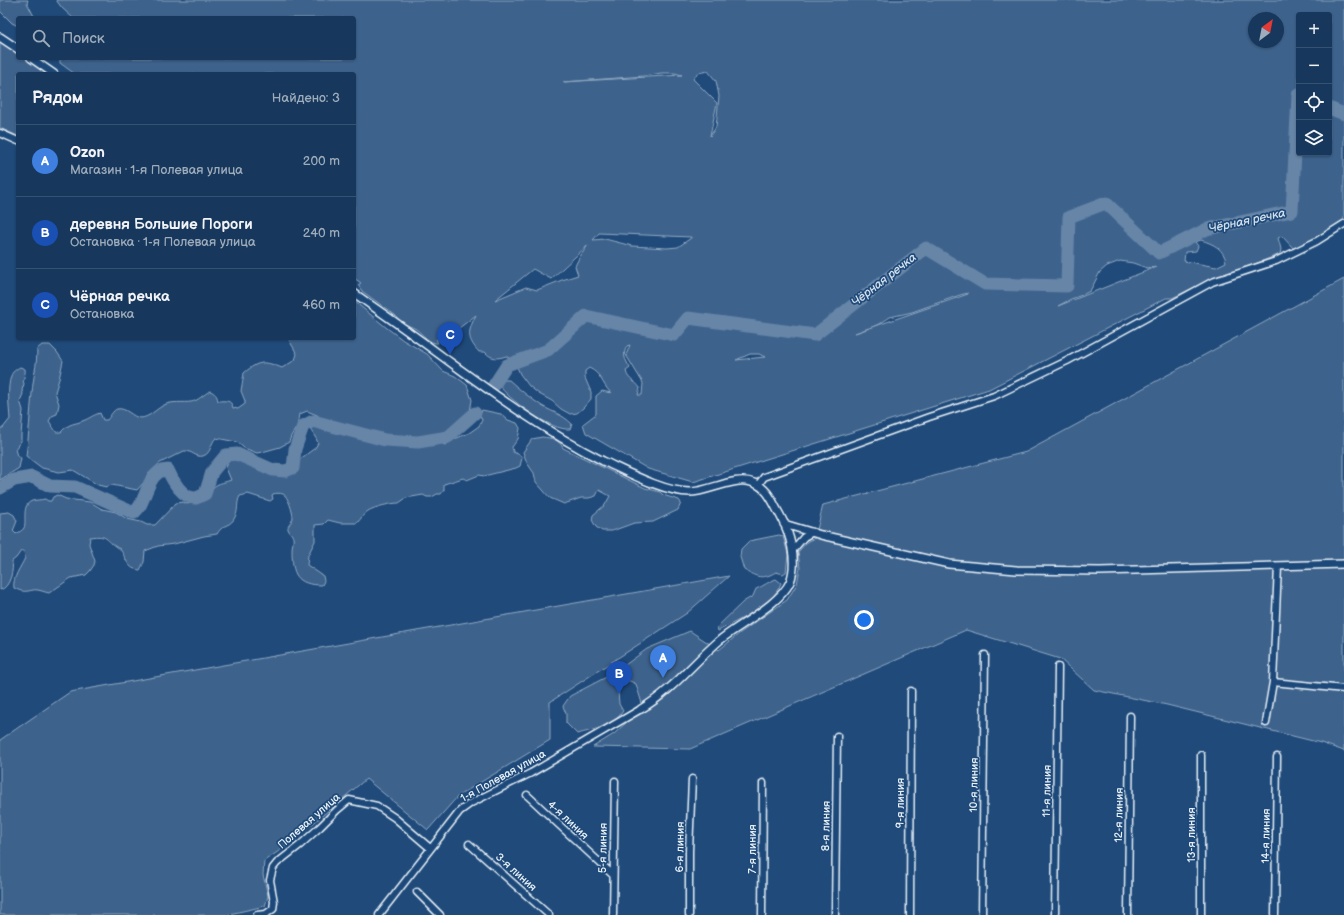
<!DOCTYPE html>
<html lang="ru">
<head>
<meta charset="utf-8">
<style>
  :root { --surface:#17385c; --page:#203f62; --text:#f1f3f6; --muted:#9eacbb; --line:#365272; --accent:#95b2f1 }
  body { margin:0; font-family:"Balsamiq Sans",sans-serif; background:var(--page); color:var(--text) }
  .controls { position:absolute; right:12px; top:12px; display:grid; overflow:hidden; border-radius:4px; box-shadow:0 1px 3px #0004 }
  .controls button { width:36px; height:36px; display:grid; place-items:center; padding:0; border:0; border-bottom:1px solid var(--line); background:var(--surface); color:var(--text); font:20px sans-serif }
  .compass { position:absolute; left:1248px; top:12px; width:36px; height:36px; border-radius:50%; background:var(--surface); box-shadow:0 1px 3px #0004; rotate:32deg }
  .you { position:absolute; left:864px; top:620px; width:14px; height:14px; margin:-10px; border:3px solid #fff; border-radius:50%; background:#1a73e8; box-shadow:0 0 0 6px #1a73e833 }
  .badge { display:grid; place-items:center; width:26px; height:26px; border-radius:50%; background:var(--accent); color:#fff; font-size:13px; font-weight:700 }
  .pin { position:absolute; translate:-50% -33px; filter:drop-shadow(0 1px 2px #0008) }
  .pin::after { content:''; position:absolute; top:21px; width:14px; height:12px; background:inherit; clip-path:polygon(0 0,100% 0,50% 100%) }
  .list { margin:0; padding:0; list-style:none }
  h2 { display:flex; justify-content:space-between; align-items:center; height:52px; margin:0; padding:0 16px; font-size:17px }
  h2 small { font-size:13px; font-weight:400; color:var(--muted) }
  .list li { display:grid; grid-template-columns:26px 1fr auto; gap:12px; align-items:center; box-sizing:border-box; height:72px; padding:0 16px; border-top:1px solid var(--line) }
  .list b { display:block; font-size:15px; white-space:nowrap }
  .list p { margin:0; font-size:13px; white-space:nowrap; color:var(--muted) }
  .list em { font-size:13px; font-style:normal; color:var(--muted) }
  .icon { flex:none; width:22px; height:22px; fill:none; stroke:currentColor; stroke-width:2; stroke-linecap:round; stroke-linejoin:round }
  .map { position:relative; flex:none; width:1344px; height:915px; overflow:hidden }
  .search { position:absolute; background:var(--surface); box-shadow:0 1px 3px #0004; left:16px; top:16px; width:340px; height:44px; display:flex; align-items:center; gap:10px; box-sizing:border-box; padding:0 14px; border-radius:4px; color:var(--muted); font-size:15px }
  .panel { position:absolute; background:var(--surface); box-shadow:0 1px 3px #0004; left:16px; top:72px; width:340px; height:268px; border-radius:4px }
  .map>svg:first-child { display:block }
  .green { fill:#3c628c; stroke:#92aac2; fill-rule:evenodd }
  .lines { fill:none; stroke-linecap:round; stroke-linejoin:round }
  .river { stroke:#6685a7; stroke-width:13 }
  .minor-casing { stroke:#e8f1f8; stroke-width:9 }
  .tertiary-casing { stroke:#e8f1f8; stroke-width:10 }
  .minor { stroke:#1f4a7a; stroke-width:6 }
  .tertiary { stroke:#1f4a7a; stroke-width:7 }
  .labels { text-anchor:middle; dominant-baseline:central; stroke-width:3.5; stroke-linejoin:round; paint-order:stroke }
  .street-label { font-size:11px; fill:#e8f1f8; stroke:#1f4a7a }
  .water-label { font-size:12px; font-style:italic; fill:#d4e1ec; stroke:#1f4a7a }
</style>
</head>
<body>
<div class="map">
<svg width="1344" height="915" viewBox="0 0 1344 915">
  <rect width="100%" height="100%" fill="#1f4a7a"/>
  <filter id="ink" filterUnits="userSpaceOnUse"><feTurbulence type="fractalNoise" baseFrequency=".025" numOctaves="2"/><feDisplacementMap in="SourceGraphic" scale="8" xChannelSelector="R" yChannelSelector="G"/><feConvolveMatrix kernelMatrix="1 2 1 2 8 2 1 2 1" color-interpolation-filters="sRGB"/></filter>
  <g filter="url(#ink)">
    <path class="green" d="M0 0H28L27 3 35 18H18V26L12 23 0 11Z
      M56 0H1344V222L1305 245 1293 248 1282 236 1278 238 1281 249 1280 254 1275 256 1234 272 1209 280 1172 298H1166L989 389 693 482 648 469 586 433 583 424 596 414V396L602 391 611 393C601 383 602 374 589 368L585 371V378L591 392V399L583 408 577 413 570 414 561 409 552 401 539 394 529 386 520 374 515 362 506 356C498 359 491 359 485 352H479C466 338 468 331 476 315L441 342 436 339 438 343C429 344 423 334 416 329 407 324 403 326 395 315L362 291 358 285 361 283 354 278V74H75L60 63V58H354V18H73L62 8ZM1299 15H1329V153H1299ZM1254 18H1278V42H1254ZM708 71 716 81 719 96 716 127 710 136 717 103 693 79 698 73ZM661 73H675L682 75 563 82 644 76ZM599 233 691 237V238L678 247 667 248 632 246 605 239 593 240ZM1201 240C1214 244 1224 249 1226 262L1216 267 1184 261 1185 252 1196 251 1198 246 1195 242ZM588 245 579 258 575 266 578 275 562 280 537 290 526 287 495 300 533 269 551 279ZM1120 261 1133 263 1147 268 1156 267 1058 306 1071 299 1082 295 1090 291 1100 272 1107 266ZM968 293V294L855 333 878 325 890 317 912 312 960 295ZM630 345 626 355 643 383 642 395H638L640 388C636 381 628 381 626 371L630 368C625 359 622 355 627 346ZM750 354H759L765 357 736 360Z
      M0 38 18 50V58H32L53 74H18V136L0 128Z
      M1344 279V751L1321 743 1167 705 1094 690 1060 659 966 630 690 749 593 747 614 734 628 721 644 710 636 684 630 681H625L618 691 619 704 623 711C614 726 593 730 577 734L566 723V714L563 706 570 696 614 673 647 649 690 631 719 650 740 633 787 600 797 584 800 568 798 552 808 541 815 538 823 505 1026 452Z
      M354 301 387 328 403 340 427 354 443 371 455 376 467 385 472 400 469 417 464 425 460 430 449 435 436 438 439 442 445 445 457 438 469 433 479 426 482 420 480 415 482 410 501 414 508 420 517 423 520 428 518 439 512 447 513 452 520 455 522 458 520 466 516 468 484 476 479 475 467 480 463 478 444 484V490L441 494H437L432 497H427L423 495 406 498 399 503C392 503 374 507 368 511 363 514 361 519 357 523H340L328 520 324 524 315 525V541L308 555 307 565 323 576 324 581 322 585C296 585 292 574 292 549 292 545 294 541 293 537 292 534 289 532 288 529 287 526 292 522 293 518 293 512 288 496 283 494 280 493 276 493 273 494L272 495 273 499 270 501 248 494 240 496C236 503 239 510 235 517 231 526 225 524 221 529 219 530 218 533 217 534L204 536 174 544 158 546 145 551 144 562 140 570C127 570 126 557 120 549 105 542 111 534 90 537L89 544 95 561 94 565 90 571 86 575 71 578 49 593C44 592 38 589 33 590 25 592 22 592 14 588 12 578 21 567 25 558L24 551H21L16 558 12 561C14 569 10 588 0 590V513L9 512 14 515 17 521 13 531 16 534C19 532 22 531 24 528 27 521 21 505 32 501 35 500 41 500 45 499L48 501H51L53 497 57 495 66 499 90 502 102 509 116 512 127 519 141 522 147 525H155L176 503 183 502 188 504 208 497C215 482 217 485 231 480L226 468 228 462 232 459C251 465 269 474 289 474L292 465 315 448 318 443C316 437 312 433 309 427H315L326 431V426L324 420 317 415 307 411 300 414 298 425 291 436 289 442 280 447 262 452 257 453 244 448 237 442 216 438C210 443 212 453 203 456 196 458 191 450 184 451L160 463 147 475 145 481 137 490 112 485 106 487 98 485 73 470 59 472 42 468 26 456C29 435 30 414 32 393 33 378 37 366 37 349L42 345H50L57 352 63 361 59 379 55 392 59 404 57 414 52 416 49 421 56 432H61C70 422 74 425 85 420 90 418 93 415 100 413L103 420H107C110 417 113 410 117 409 126 407 132 417 140 418 149 418 156 409 164 405 172 401 183 403 191 402 198 401 204 394 210 391 215 393 217 395 218 401 225 401 231 399 233 408L238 409 245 404V401L241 391 244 373C259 360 265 361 282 368L295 360 297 354 288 338H354Z
      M20 367 25 369C26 375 22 379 24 384L22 390 23 394 20 401 23 410 21 435V441L15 449 17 456 21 458 19 468 0 480V428H3L10 419C9 407 7 387 11 376 12 372 16 369 20 367Z
      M505 380H509C519 389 530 398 542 406 554 413 562 414 572 424L570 429C551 431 513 402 501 388L500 382Z
      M542 437C551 438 559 439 563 448L645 488 660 492 663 495 679 500 681 503 678 510 653 522 634 523 612 531H602L596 527 592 520 593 515 605 505 610 496 599 490 596 496 589 498H581L564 504 550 498 536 482 534 473 527 463 523 452 532 439Z
      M779 535 783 536 788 554 786 572 783 574 776 572C762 580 757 577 744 570L740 557 741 549 749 541Z
      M729 576 687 613 550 702V740L458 796 428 830 366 779 285 847 264 861 263 875 268 896 265 906 225 915H0V740L70 692Z
      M776 579 781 583C773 606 738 620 718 631L717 627 743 602 753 596 756 589C764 586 769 581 776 579Z"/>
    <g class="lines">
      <path class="river" d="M1329 108 1344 114
        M492 388 507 365 548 350 586 316 674 335 688 318 815 335 926 248 985 284 1067 286 1069 217 1106 203 1159 253 1207 229 1292 211 1298 95H1299
        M0 488 14 480 32 477 50 486 75 487 134 513C146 503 145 482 159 472 161 471 165 470 168 470 172 480 183 499 196 498 199 497 203 495 205 494L212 472 226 455 237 454 273 470 285 471 293 468 295 449 303 426 313 421 385 440 418 442 448 437 475 413"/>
      <defs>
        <path id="minor" d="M0 133 18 141
          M758 485 764 477 929 417 994 396 1067 361 1212 282 1276 261 1317 241 1344 224
          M792 551 804 537 813 532
          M1273 682 1344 689
          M1266 723 1273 682 1278 566
          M1201 755V915
          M527 795 613 875
          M469 844 549 915
          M417 892 440 915
          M257 915 266 914 273 909 274 902 270 880 273 868 277 863 300 845 320 827 337 810 349 800 377 806 395 818 430 848
          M379 915 460 811 471 803 531 773 641 709
          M613 915 615 781
          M689 915V851L692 779
          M762 915 763 783
          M835 915 837 736
          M910 915 911 691
          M982 915 985 655
          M1055 915 1058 667
          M1128 915 1130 716
          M1275 915 1277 757"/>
        <path id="tertiary" d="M0 37 18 49
          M31 58 54 74
          M354 293C382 313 411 333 439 354 492 393 544 431 603 461 627 472 664 492 690 492 709 492 735 475 754 483 768 488 773 503 780 515 790 533 798 561 790 582 780 604 740 624 720 640 693 663 672 691 641 709
          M784 524 821 535 949 564 1016 570 1100 571 1344 564"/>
      </defs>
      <use href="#minor" class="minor-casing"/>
      <use href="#tertiary" class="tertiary-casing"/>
      <use href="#minor" class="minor"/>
      <use href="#tertiary" class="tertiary"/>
    </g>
  </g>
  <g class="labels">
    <g class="street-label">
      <text transform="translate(503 776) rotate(-29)">1-я Полевая улица</text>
      <text transform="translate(974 785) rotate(-89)">10-я линия</text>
      <text transform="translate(1047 791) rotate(-89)">11-я линия</text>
      <text transform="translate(900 803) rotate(-90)">9-я линия</text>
      <text transform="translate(1119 815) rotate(-89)">12-я линия</text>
      <text transform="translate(568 820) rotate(43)">4-я линия</text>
      <text transform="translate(309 821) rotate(-41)">Полевая улица</text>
      <text transform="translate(826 826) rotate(-89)">8-я линия</text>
      <text transform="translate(1191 835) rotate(-90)">13-я линия</text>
      <text transform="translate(1266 836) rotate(-89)">14-я линия</text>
      <text transform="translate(680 847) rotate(-89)">6-я линия</text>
      <text transform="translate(603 848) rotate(-89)">5-я линия</text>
      <text transform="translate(752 849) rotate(-90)">7-я линия</text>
      <text transform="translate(516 872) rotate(42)">3-я линия</text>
    </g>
    <g class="water-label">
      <text transform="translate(1247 221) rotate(-12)">Чёрная речка</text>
      <text transform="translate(884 280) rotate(-38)">Чёрная речка</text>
    </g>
  </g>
</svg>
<div class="controls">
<button>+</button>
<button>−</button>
<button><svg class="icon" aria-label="locate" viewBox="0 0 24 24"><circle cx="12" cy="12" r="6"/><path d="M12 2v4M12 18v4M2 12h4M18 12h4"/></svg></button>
<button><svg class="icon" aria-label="layers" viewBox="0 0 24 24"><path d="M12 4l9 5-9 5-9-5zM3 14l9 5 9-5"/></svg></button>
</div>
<svg class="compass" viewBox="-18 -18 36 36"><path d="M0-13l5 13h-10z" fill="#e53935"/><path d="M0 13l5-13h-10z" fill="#9eacbb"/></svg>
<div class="you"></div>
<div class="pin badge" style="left:663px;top:678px;background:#3f7fe0">A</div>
<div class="pin badge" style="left:619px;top:694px;background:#1a4fb4">B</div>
<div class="pin badge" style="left:450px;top:355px;background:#1a4fb4">C</div>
<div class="search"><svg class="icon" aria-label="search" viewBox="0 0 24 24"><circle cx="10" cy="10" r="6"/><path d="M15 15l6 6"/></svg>Поиск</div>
<section class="panel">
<h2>Рядом<small>Найдено: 3</small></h2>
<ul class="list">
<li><span class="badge" style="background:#3f7fe0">A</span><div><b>Ozon</b><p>Магазин · 1-я Полевая улица</p></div><em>200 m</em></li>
<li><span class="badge" style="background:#1a4fb4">B</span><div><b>деревня Большие Пороги</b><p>Остановка · 1-я Полевая улица</p></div><em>240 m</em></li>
<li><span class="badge" style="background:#1a4fb4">C</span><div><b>Чёрная речка</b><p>Остановка</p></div><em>460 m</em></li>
</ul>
</section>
</div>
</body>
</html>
